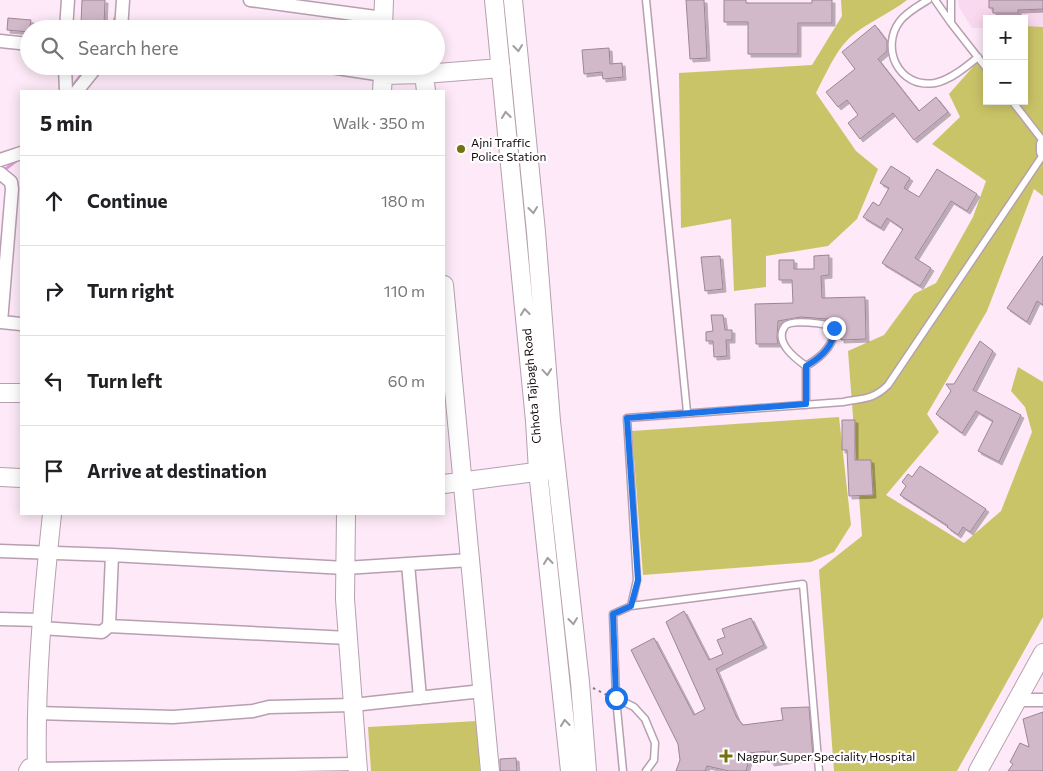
<!DOCTYPE html>
<html lang="en">
<head>
<meta charset="utf-8">
<style>
  :root { --surface:#fff; --page:#f2f2f2; --text:#202124; --muted:#757577; --line:#e0e0e0 }
  body { margin:0; font-family:Commissioner,sans-serif; background:var(--page); color:var(--text) }
  .controls { position:absolute; right:15px; top:15px; display:grid; overflow:hidden; border-radius:0px; box-shadow:0 2px 12px #0003 }
  .controls button { width:45px; height:45px; display:grid; place-items:center; padding:0; border:0; border-bottom:1px solid var(--line); background:var(--surface); color:var(--text); font:25px sans-serif }
  .stop { position:absolute; width:15px; height:15px; margin:-11px; border:4px solid #1a73e8; border-radius:50%; background:#fff }
  .stop.end { background:#1a73e8; border-color:#fff; box-shadow:0 1px 5px #0008 }
  .list { margin:0; padding:0; list-style:none }
  h2 { display:flex; justify-content:space-between; align-items:center; height:65px; margin:0; padding:0 20px; font-size:21px }
  h2 small { font-size:16px; font-weight:400; color:var(--muted) }
  .list li { display:grid; grid-template-columns:32px 1fr auto; gap:15px; align-items:center; box-sizing:border-box; height:90px; padding:0 20px; border-top:1px solid var(--line) }
  .list b { display:block; font-size:19px; white-space:nowrap }
  .list em { font-size:16px; font-style:normal; color:var(--muted) }
  .icon { flex:none; width:28px; height:28px; fill:none; stroke:currentColor; stroke-width:2; stroke-linecap:round; stroke-linejoin:round }
  .map { position:relative; flex:none; width:1043px; height:771px; overflow:hidden }
  .search { position:absolute; background:var(--surface); box-shadow:0 2px 12px #0003; left:20px; top:20px; width:425px; height:55px; display:flex; align-items:center; gap:12px; box-sizing:border-box; padding:0 18px; border-radius:28px; color:var(--muted); font-size:19px }
  .panel { position:absolute; background:var(--surface); box-shadow:0 2px 12px #0003; left:20px; top:90px; width:425px; height:425px; border-radius:0px }
  .map>svg:first-child { display:block }
  .built { fill:#f9d9ef }
  .green { fill:#cac468 }
  .lines { fill:none; stroke-linecap:round; stroke-linejoin:round }
  .stream { stroke:#e995d4; stroke-width:3 }
  .building { fill:#d1b9ca; stroke:#9d8596; filter:url(#shadow) }
  .lane-casing { stroke:#b79fb0; stroke-width:9 }
  .street-casing { stroke:#b79fb0; stroke-width:15 }
  .secondary-casing { stroke:#b79fb0; stroke-width:20 }
  .path { stroke:#867882; stroke-width:2; stroke-dasharray:2.5 4; stroke-linecap:butt }
  .lane { stroke:#fff; stroke-width:6 }
  .street { stroke:#fff; stroke-width:12 }
  .secondary { stroke:#fff; stroke-width:18 }
  .oneway { stroke:#a19da0 }
  .route { stroke:#1a73e8; stroke-width:6 }
  .poi-dot { fill:#767010; stroke:#fff; stroke-width:2 }
  .labels { text-anchor:middle; dominant-baseline:central; stroke-width:4.5; stroke-linejoin:round; paint-order:stroke }
  .poi-label { font-size:12px; fill:#140b11; stroke:#fff; text-anchor:start }
  .street-label { font-size:12px; fill:#140b11; stroke:#fff }
</style>
</head>
<body>
<div class="map">
<svg width="1043" height="771" viewBox="0 0 1043 771">
  <defs>
    <filter id="shadow"><feDropShadow dx="3" dy="3" stdDeviation="0" flood-color="#0004"/></filter>
  </defs>
  <rect width="100%" height="100%" fill="#fde9f7"/>
  <path class="built" d="M958 0H1043V27H1024V19H987V28H972L959 7Z"/>
  <path class="green" d="M841 0H907C890 13 871 21 854 34 837 47 826 74 816 93L856 151 878 169 857 219 828 246 766 256V287L734 291 731 219 681 228 679 73 812 65 842 16Z
    M1024 26 1043 27V196L1034 189 987 311 927 414 939 432 886 495 964 543 1001 511 1032 432 1025 407 1011 391 1018 367 1043 382V617L957 771H834L819 570 862 536 848 351 884 335 914 294 936 283 973 217 986 181 932 144 960 117 949 94 987 51V101H1024Z
    M839 417 851 525 834 552 811 562 643 575 632 431Z
    M477 721 480 771H371L368 727Z"/>
  <g class="lines">
    <path class="stream" d="M112 29 115 18
      M75 83 88 66
      M3 171 20 158"/>
  </g>
  <path class="building" d="M82 0H105L104 26 81 23Z
    M686 0H704L707 58 690 59Z
    M724 0H746V3H812V0H832V23H798V54H748V22H724Z
    M989 0H1043V9L1018 10V13H993V8H989Z
    M8 18 31 20 29 32 7 30Z
    M875 25 887 41V51L878 59 919 111 936 97 948 112 914 140 893 113 860 139 848 123 858 115 847 100 838 107 826 92 855 69 842 52Z
    M609 48 610 64 622 63 623 77 603 79 602 72 584 74 582 50Z
    M891 166 910 178 904 188 919 197 937 169 977 194 967 211 951 201 915 258 931 268 920 286 882 263 903 229 887 218 881 228 863 217 873 202 879 206 889 188 880 183Z
    M829 255V275L821 276 822 298 865 297 866 339 841 340 840 320 801 317 778 321 777 338 778 344H756L755 304 793 303 792 280H779V260H794V269H814V256Z
    M720 256 723 289 705 291 701 257Z
    M1043 256V305L1037 301 1027 322 1007 308Z
    M711 315H723L725 330H732V340H726L727 356 714 357 713 341H706V332L713 331Z
    M980 341 993 351 973 390 1021 415 999 462 978 451 993 421 976 411 962 433 936 414 951 391 946 384H954Z
    M842 420H855V460H871L873 495 849 496 847 450H842Z
    M920 466 986 509 970 532 963 527 958 535 947 527 948 526 900 495 906 486 902 482 908 474 912 477Z
    M684 611 709 660 723 654 717 640 725 637 722 629 751 618 764 645 716 669 737 718 743 725 783 720 781 708 809 707 813 757 771 763 769 751 749 753V760L746 771H729L707 766 705 771H676L680 760 678 744 631 650 654 638 694 715 705 709 666 622Z
    M1043 712V771H1008L1013 764 1010 762 1020 743 1029 747 1023 719Z
    M516 758 517 771H500V759Z"/>
  <g class="lines">
    <defs>
      <path id="lane" d="M646 0 687 412
        M928 0C918 6 907 12 900 21 880 47 898 89 935 83 950 80 966 67 978 57
        M935 0 951 23
        M951 0V23L987 69
        M1012 101 1043 141
        M806 405V366C820 358 835 346 834 328 827 323 791 319 785 326 773 342 796 359 806 366
        M631 606 637 580 627 418 843 402C863 398 873 400 888 385L1043 155
        M616 698 634 707 645 719 655 743 654 760 646 771
        M623 771 616 698 613 614 631 606 803 584 819 771"/>
      <path id="street" d="M250 0 383 18
        M66 29 68 0
        M121 29 123 0
        M0 41 29 44
        M65 66 66 91
        M324 66 383 75
        M77 91 97 66
        M1043 144V152
        M0 160 21 153
        M0 173 11 182 12 189 1 322 21 324
        M0 551 112 555
        M408 564 420 698
        M0 619 42 620
        M41 628 102 632 109 626
        M348 638 109 626 112 555 345 568 470 560
        M1024 700H1043
        M37 713 173 717 253 711 269 707 353 705 482 691
        M37 769 357 764"/>
      <path id="secondary" d="M494 0 535 421 538 471 570 771
        M513 0 536 232 551 421 580 682 587 771
        M383 29 384 0
        M383 66V75L424 74
        M382 91 383 75
        M426 91 424 74 501 68
        M444 285 490 771
        M0 393H21
        M0 477 21 478
        M444 484 550 470
        M346 514 345 599 358 771
        M28 771 30 768 37 769C35 684 43 599 52 514
        M978 771 1043 653"/>
    </defs>
    <use href="#lane" class="lane-casing"/>
    <use href="#street" class="street-casing"/>
    <use href="#secondary" class="secondary-casing"/>
    <path class="path" d="M593 688 607 695"/>
    <use href="#lane" class="lane"/>
    <use href="#street" class="street"/>
    <use href="#secondary" class="secondary"/>
  </g>
  <defs><path id="oneway-chevron" d="M-2-3.5L2.5 0L-2 3.5" fill="none" stroke-width="1.6" stroke-linecap="round" stroke-linejoin="round" transform="scale(1.25)"/></defs>
  <g class="oneway">
    <use href="#oneway-chevron" transform="translate(518 48) rotate(84)"/>
    <use href="#oneway-chevron" transform="translate(506 115) rotate(-96)"/>
    <use href="#oneway-chevron" transform="translate(533 210) rotate(84)"/>
    <use href="#oneway-chevron" transform="translate(525 312) rotate(-96)"/>
    <use href="#oneway-chevron" transform="translate(547 372) rotate(85)"/>
    <use href="#oneway-chevron" transform="translate(548 561) rotate(-96)"/>
    <use href="#oneway-chevron" transform="translate(573 621) rotate(84)"/>
    <use href="#oneway-chevron" transform="translate(565 723) rotate(-96)"/>
  </g>
  <g class="lines">
    <path class="route" d="M616 698 613 614 631 606 638 580 627 418 806 404V366C820 358 835 346 834 328"/>
  </g>
  <g class="poi-dot">
    <circle cx="461" cy="149" r="5"/>
    <path d="M723.5 748.5h5v5h5v5h-5v5h-5v-5h-5v-5h5z"/>
  </g>
  <g class="labels">
    <g class="poi-label">
      <text x="471" y="142">Ajni Traffic<tspan x="471" dy="14">Police Station</tspan></text>
      <text x="737" y="756">Nagpur Super Speciality Hospital</text>
    </g>
    <g class="street-label">
      <text transform="translate(531 386) rotate(-95)">Chhota Tajbagh Road</text>
    </g>
  </g>
</svg>
<div class="controls">
<button>+</button>
<button>−</button>
</div>
<div class="stop" style="left:616px;top:698px"></div>
<div class="stop end" style="left:834px;top:328px"></div>
<div class="search"><svg class="icon" aria-label="search" viewBox="0 0 24 24"><circle cx="10" cy="10" r="6"/><path d="M15 15l6 6"/></svg>Search here</div>
<section class="panel">
<h2>5 min<small>Walk · 350 m</small></h2>
<ul class="list">
<li><svg class="icon" aria-label="ahead" viewBox="0 0 24 24"><path d="M12 20V5M6 11l6-6 6 6"/></svg><div><b>Continue</b></div><em>180 m</em></li>
<li><svg class="icon" aria-label="right" viewBox="0 0 24 24"><path d="M7 20v-9h11M14 6l5 5-5 5"/></svg><div><b>Turn right</b></div><em>110 m</em></li>
<li><svg class="icon" aria-label="left" viewBox="0 0 24 24"><path d="M17 20v-9H6M10 6l-5 5 5 5"/></svg><div><b>Turn left</b></div><em>60 m</em></li>
<li><svg class="icon" aria-label="arrive" viewBox="0 0 24 24"><path d="M6 21V4h12l-3 4 3 4H6"/></svg><div><b>Arrive at destination</b></div></li>
</ul>
</section>
</div>
</body>
</html>
